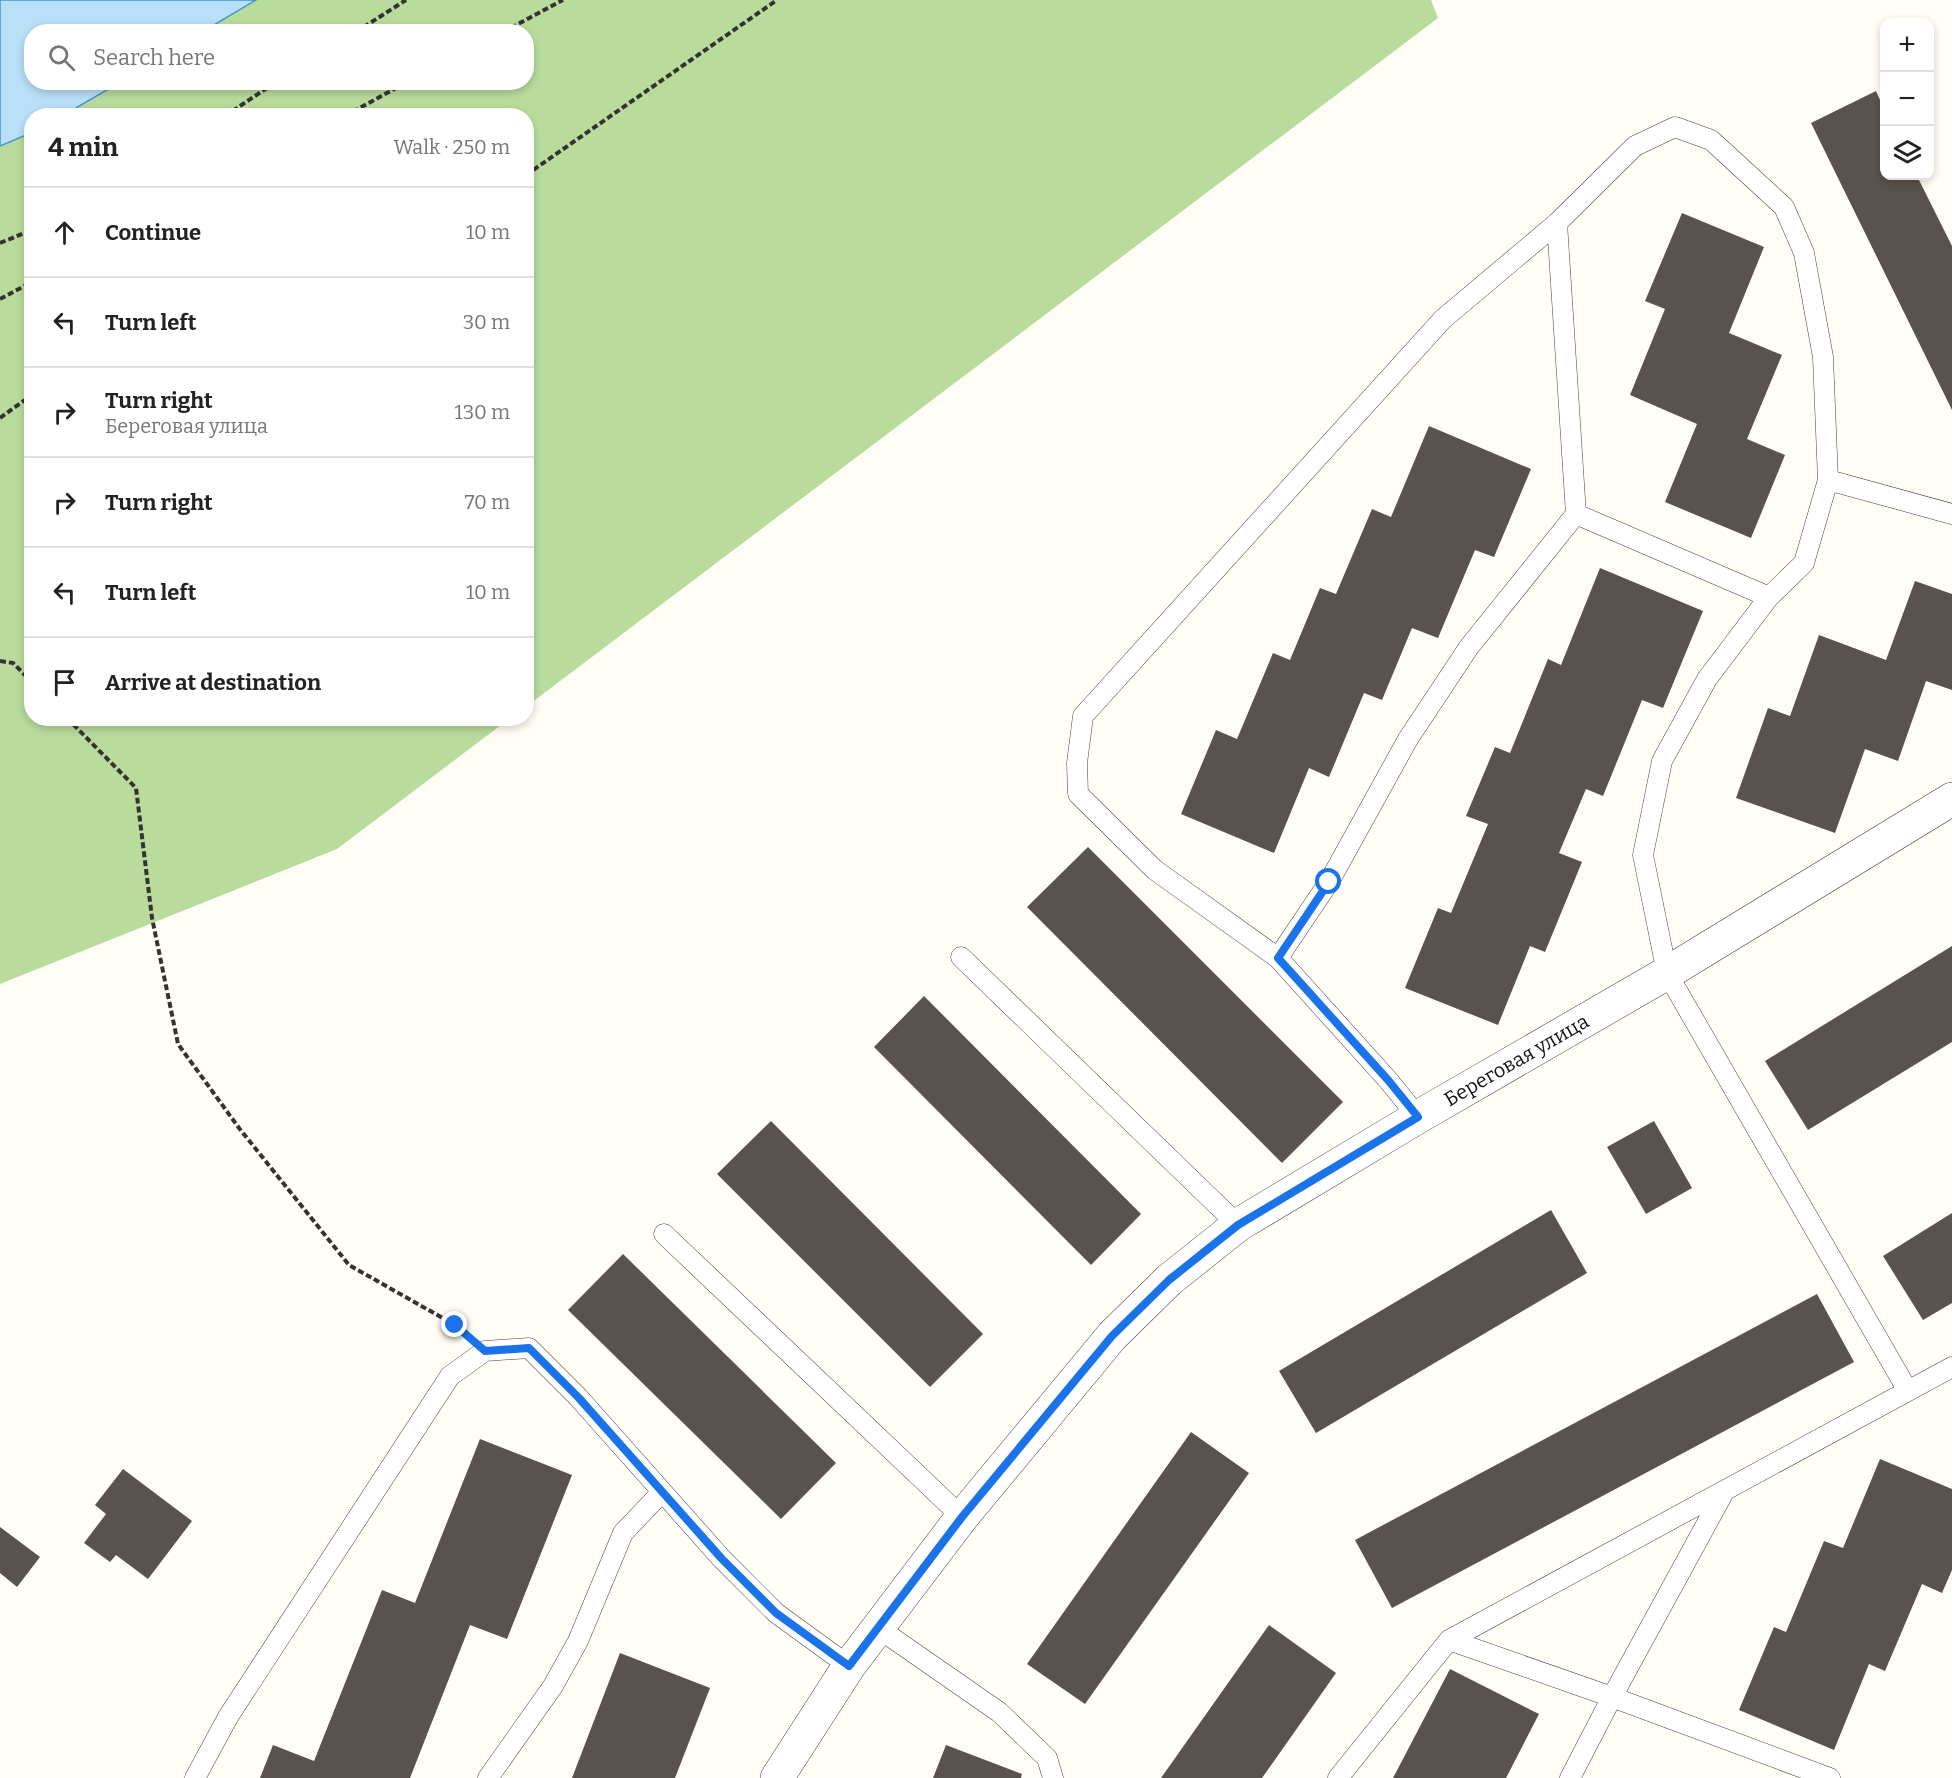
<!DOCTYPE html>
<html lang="en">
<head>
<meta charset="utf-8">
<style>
  :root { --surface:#fff; --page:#f2f2f2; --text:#222; --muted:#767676; --line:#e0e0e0 }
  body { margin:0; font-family:Bitter,serif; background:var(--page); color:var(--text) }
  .controls { position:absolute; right:18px; top:18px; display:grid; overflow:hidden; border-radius:12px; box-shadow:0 3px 9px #0003 }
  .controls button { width:54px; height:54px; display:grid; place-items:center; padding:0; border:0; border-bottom:2px solid var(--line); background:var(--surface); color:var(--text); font:30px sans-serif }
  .stop { position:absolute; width:18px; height:18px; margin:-14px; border:4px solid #1a73e8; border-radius:50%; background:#fff }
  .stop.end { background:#1a73e8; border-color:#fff; box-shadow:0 2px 6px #0008 }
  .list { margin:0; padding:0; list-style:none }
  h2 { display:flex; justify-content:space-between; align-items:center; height:78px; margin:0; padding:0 24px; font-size:26px }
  h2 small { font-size:20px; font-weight:400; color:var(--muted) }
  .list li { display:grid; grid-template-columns:39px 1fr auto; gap:18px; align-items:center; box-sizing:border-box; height:90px; padding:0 24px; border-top:2px solid var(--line) }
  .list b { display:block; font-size:22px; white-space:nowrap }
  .list p { margin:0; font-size:20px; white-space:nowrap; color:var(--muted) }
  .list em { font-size:20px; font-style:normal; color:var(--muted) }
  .icon { flex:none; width:33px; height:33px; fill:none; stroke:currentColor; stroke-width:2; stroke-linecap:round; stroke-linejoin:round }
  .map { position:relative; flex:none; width:1952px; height:1778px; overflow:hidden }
  .search { position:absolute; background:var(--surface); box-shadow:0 3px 9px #0003; left:24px; top:24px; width:510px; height:66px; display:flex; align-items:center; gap:15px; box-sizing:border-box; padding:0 21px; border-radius:24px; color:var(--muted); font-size:22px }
  .panel { position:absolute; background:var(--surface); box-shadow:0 3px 9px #0003; left:24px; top:108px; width:510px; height:618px; border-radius:24px }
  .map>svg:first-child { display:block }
  .forest { fill:#b9dc9c }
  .water { fill:#b9e0f7; stroke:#3f96cf; stroke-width:1.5 }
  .building { fill:#5a524d }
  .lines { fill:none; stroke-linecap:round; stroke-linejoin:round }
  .lane-casing { stroke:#444; stroke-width:21 }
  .street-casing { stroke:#444; stroke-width:34 }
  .path { stroke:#333; stroke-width:4; stroke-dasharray:6 3; stroke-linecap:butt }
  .lane { stroke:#fff; stroke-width:20 }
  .street { stroke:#fff; stroke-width:33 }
  .route { stroke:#1a73e8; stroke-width:8 }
  .labels { text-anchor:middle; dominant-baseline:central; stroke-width:6; stroke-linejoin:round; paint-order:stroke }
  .street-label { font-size:20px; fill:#111; stroke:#fff }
</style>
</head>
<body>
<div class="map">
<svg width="1952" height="1778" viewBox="0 0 1952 1778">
  <rect width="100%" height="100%" fill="#fffdf5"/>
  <path class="forest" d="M256 0H1431L1438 18 527 706 526 116H64L119 83 526 82V32L204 31Z
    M31 133 32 718 509 719 337 849 0 984V146Z"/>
  <path class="water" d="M0 0H256L204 31 32 32V82L119 83 64 115 32 116 31 133 0 146Z"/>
  <path class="building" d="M1876 91 1884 109V176H1917L1952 246V410L1811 123Z
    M1682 213 1764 247 1729 333 1782 355 1747 439 1785 455 1751 538 1665 502 1697 424 1630 395 1665 309 1645 301Z
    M1429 426 1531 469 1494 557 1475 550 1438 638 1412 628 1382 700 1364 693 1329 777 1309 768 1274 853 1181 814 1216 730 1237 739 1273 653 1290 660 1320 588 1336 594 1372 509 1391 517Z
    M1600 568 1703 611 1663 708 1642 700 1603 796 1586 789 1559 853 1582 862 1545 952 1530 946 1498 1025 1405 988 1438 908 1451 913 1488 824 1466 816 1495 747 1510 753 1548 659 1561 665Z
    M1915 581 1952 594V690L1926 681 1898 761 1865 749 1835 833 1736 798 1768 708 1790 716 1819 635 1886 660Z
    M1088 847 1343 1102 1282 1163 1027 907Z
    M1952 946V1042L1808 1130 1765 1061Z
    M924 996 1141 1214 1091 1265 874 1047Z
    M771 1121 983 1334 930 1387 717 1174Z
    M1654 1121 1692 1188 1646 1214 1607 1147Z
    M1551 1210 1587 1273 1316 1433 1279 1371Z
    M1952 1213V1303L1923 1320 1883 1256Z
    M623 1254 836 1463 781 1519 568 1310Z
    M1817 1294 1854 1362 1392 1608 1355 1540Z
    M1191 1432 1249 1473 1085 1704 1027 1664Z
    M480 1439 572 1475 507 1639 470 1625 410 1778H260L273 1745 314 1761 382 1590 415 1603Z
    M1880 1459 1952 1489V1570L1942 1593 1922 1584 1885 1671 1869 1664 1834 1750 1739 1710 1774 1627 1786 1632 1824 1541 1843 1548Z
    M123 1469 192 1521 148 1579 116 1555 110 1562 84 1543 106 1514 95 1505Z
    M0 1527 40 1557 17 1587 0 1573Z
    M1269 1625 1336 1673 1262 1778H1161Z
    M620 1653 710 1688 675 1778H572Z
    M1450 1669 1539 1714 1506 1778H1393Z
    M946 1745 1022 1774 1021 1778H933Z"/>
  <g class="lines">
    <defs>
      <path id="lane" d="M1557 223 1576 514 1769 597 1804 563 1828 480
        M1769 597 1707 679 1662 761 1643 855 1667 973 1908 1391
        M961 957 1238 1225
        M1278 958 1329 882 1408 739 1469 647 1576 514
        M1418 1117 1388 1080 1278 958 1155 870 1078 794 1077 763 1083 716 1443 319 1557 223 1635 146 1675 127 1711 140 1784 207 1804 253 1823 357 1828 480 1952 514
        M664 1234 962 1517
        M878 1628 999 1712 1047 1758 1053 1778
        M1449 1640 1612 1697 1830 1778
        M195 1778 228 1717 450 1376 485 1351 529 1348 578 1397 722 1559 776 1613 849 1666
        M488 1778 553 1686 578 1641 623 1533 662 1492
        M1338 1778 1449 1640 1952 1367
        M1570 1778 1612 1697 1725 1490"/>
      <g id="street">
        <path id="s1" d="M777 1778 849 1666 962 1517 1112 1336 1169 1280 1238 1225 1418 1117 1667 973 1952 799"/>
      </g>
    </defs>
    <use href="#lane" class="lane-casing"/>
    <use href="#street" class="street-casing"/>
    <path class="path" d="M356 32 406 0
      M503 32 563 0
      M225 116 276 82
      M345 116 407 82
      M526 175 777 0
      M0 243 32 230
      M0 299 32 282
      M0 418 32 395
      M0 661 13 663 32 682
      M67 718 136 788 152 918 178 1044 239 1128 349 1265 455 1325 462 1331"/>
    <use href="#lane" class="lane"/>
    <use href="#street" class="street"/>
  </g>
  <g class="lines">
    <path class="route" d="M455 1325 485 1351 529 1348 578 1397 722 1559 776 1613 849 1666 962 1517 1112 1336 1169 1280 1238 1225 1418 1117 1388 1080 1278 958 1329 882"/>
  </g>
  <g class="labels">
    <g class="street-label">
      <text stroke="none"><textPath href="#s1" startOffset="1047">Береговая улица</textPath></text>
    </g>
  </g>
</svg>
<div class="controls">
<button>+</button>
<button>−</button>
<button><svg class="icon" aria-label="layers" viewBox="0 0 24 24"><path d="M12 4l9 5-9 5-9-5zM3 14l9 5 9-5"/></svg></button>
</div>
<div class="stop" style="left:1329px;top:882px"></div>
<div class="stop end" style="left:455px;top:1325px"></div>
<div class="search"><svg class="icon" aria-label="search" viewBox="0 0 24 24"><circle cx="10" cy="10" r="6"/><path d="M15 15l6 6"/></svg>Search here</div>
<section class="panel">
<h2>4 min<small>Walk · 250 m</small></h2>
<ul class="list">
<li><svg class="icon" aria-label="ahead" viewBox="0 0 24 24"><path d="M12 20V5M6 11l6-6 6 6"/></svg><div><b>Continue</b></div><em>10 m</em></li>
<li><svg class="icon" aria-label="left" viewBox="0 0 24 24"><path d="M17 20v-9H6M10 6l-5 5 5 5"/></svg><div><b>Turn left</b></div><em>30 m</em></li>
<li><svg class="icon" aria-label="right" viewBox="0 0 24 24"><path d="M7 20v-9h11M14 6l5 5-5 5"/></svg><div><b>Turn right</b><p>Береговая улица</p></div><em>130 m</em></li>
<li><svg class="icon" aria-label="right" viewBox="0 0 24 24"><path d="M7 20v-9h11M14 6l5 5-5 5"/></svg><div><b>Turn right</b></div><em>70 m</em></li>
<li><svg class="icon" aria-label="left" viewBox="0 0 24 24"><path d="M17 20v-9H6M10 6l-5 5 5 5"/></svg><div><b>Turn left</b></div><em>10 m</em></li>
<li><svg class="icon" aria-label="arrive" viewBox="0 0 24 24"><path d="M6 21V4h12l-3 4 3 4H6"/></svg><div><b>Arrive at destination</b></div></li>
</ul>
</section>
</div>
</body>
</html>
